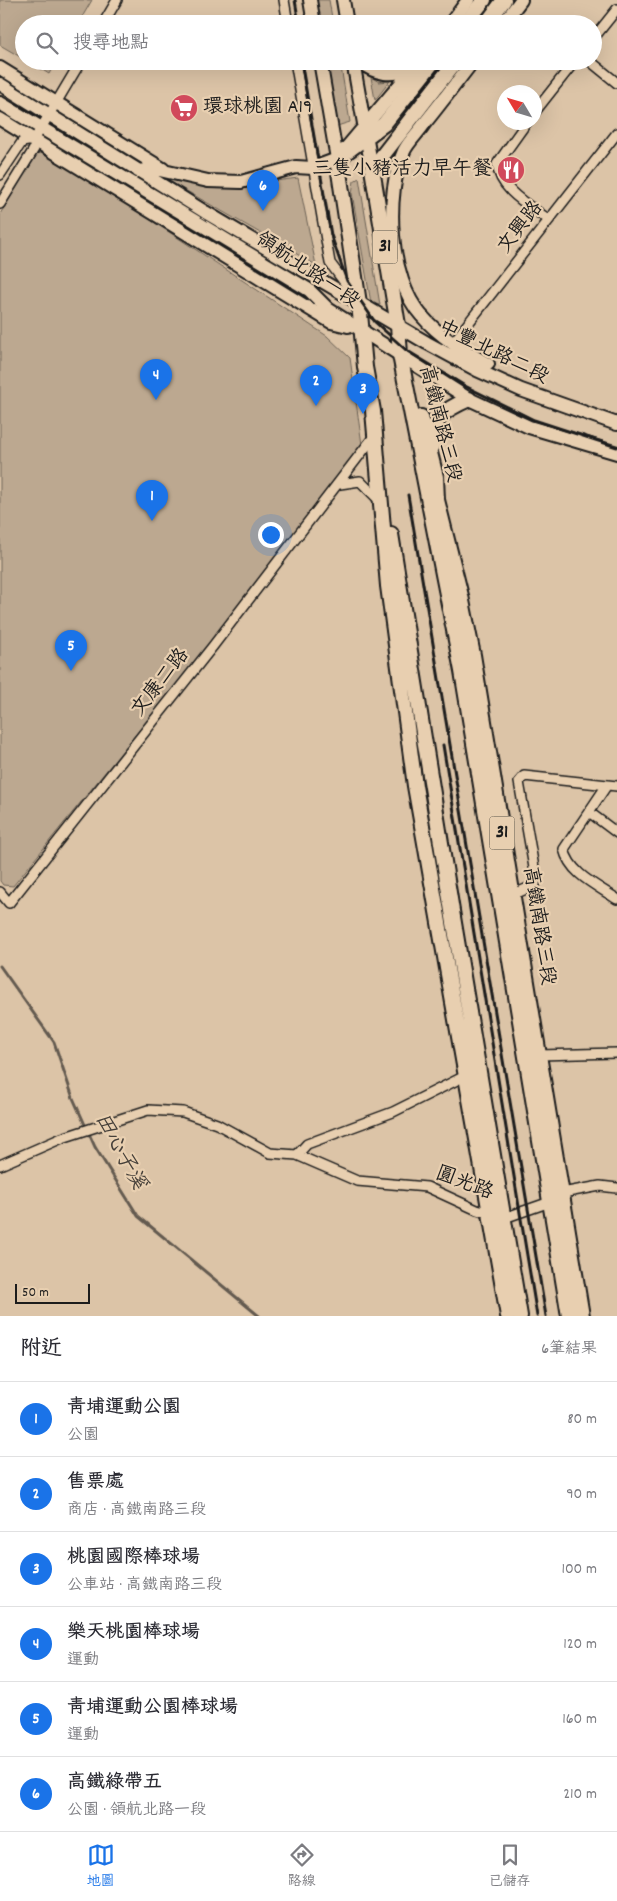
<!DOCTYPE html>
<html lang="zh-TW">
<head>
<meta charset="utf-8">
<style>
  :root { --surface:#fff; --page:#f7f7f7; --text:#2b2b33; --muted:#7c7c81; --line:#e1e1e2; --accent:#1a73e8 }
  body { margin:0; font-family:Dekko,"LXGW WenKai TC",sans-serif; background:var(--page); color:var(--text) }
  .compass { position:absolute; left:497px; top:85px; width:45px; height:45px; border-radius:50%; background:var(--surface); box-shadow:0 5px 20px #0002; rotate:308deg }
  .scale { position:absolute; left:15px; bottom:12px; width:75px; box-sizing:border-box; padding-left:5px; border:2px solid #1c1c1c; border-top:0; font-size:14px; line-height:18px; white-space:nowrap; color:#1c1c1c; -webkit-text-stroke:4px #e8cfb0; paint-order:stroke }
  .you { position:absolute; left:270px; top:534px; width:18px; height:18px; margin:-12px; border:4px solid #fff; border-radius:50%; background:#1a73e8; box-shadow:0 0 0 8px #1a73e833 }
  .badge { display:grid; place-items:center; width:32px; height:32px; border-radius:50%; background:var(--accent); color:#fff; font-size:16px; font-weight:700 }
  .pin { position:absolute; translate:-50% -41px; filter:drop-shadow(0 1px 2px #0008) }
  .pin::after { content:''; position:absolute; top:26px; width:18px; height:15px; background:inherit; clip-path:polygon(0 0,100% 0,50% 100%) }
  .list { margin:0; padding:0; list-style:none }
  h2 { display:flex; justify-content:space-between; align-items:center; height:65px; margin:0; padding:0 20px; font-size:21px }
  h2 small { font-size:16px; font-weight:400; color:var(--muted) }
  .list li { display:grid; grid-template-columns:32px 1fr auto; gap:15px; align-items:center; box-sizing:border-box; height:75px; padding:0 20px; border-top:1px solid var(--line) }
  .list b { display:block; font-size:19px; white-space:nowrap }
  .list p { margin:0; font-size:16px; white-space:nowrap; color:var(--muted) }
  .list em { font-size:16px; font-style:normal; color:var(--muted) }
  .icon { flex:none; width:28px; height:28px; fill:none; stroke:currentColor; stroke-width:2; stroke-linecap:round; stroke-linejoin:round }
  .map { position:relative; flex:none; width:617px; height:1316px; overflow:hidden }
  .search { position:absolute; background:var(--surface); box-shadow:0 5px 20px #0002; left:15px; right:15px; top:15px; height:55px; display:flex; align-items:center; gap:12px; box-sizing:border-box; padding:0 18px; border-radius:28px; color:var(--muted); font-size:19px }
  .sheet { height:515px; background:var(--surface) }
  nav { display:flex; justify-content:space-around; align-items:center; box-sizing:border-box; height:70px; border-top:1px solid var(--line); background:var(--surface); font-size:14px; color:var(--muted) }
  nav a { display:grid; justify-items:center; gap:2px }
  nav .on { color:var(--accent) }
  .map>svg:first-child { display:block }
  .green { fill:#bca890; stroke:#6c6256 }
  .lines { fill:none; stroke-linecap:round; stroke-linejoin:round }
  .stream { stroke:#635a50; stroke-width:3 }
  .street-casing { stroke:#1c1c1c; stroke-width:12 }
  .secondary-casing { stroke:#1c1c1c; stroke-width:16 }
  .primary-casing { stroke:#1c1c1c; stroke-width:18 }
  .street { stroke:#e8cfb0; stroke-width:9 }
  .secondary { stroke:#e8cfb0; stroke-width:12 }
  .primary { stroke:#e8cfb0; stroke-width:14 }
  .rail { stroke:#1c1c1c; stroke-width:3 }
  .labels { text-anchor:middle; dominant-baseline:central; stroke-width:4.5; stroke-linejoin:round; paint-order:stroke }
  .shield { fill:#e8cfb0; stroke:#595248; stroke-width:1 }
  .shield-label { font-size:19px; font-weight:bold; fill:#1c1c1c }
  .poi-label { font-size:20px; fill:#1c1c1c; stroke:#e8cfb0; text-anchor:start }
  .street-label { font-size:20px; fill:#1c1c1c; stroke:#e8cfb0 }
  .water-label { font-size:21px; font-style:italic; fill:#46403a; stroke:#e8cfb0 }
</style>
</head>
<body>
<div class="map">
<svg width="617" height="1316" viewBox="0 0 617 1316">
  <rect width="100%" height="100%" fill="#dcc4a7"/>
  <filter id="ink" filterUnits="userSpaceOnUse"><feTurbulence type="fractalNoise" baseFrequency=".02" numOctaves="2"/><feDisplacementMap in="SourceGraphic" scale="10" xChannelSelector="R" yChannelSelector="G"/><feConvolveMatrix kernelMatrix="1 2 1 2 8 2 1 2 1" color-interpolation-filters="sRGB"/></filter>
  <g filter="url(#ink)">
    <path class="green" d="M0 0H92L78 24H24V59L0 45Z
      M317 0H329L333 24H321Z
      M28 61H56L49 74Z
      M327 61H340L350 122 337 126Z
      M371 77 379 82 390 81 375 100Z
      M46 151 327 336 350 358 362 445 247 597 13 886 3 885 0 881V214L37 154Z
      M157 174 246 185 298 178 316 265Z
      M359 178 380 305 371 303 352 193 354 181Z"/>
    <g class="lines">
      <path class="stream" d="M0 966 54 1042 73 1098 95 1147 138 1216 259 1316"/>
      <defs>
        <path id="street" d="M284 0 288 24
          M103 24 117 0
          M593 39 617 9
          M295 61 330 263 357 299
          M590 61 617 83
          M534 113 575 61
          M527 122 497 164C500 191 529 205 549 220
          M0 175 22 142 34 140
          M0 204 34 149V140L81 61
          M452 344 617 133
          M340 484 360 481 379 500
          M607 785 564 849C570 874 596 885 617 899
          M589 812 617 833
          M0 892 9 903 213 646 375 435
          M512 895 535 885 536 879 519 782 524 776 617 786
          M539 1055 617 1053
          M297 1155 307 1144 393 1112 467 1075
          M0 1165 62 1138 148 1110 183 1112 217 1124 270 1153 297 1155 357 1181 427 1187 477 1210 504 1218 550 1202 562 1193 600 1186 617 1188"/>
        <path id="secondary" d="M310 0 314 24
          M343 0 347 24
          M450 24 468 0
          M503 24 521 0
          M320 61 337 159
          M353 61 372 169
          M359 61C377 76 391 75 413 70
          M473 61C457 82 441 103 424 124 418 133 408 142 404 151 384 194 389 279 421 315 440 337 462 350 488 364
          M0 68 163 169
          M0 84 205 212 427 343 477 370 521 390 617 424
          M0 103 309 290 328 309 469 399 529 427 617 453
          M0 119 331 322 348 326
          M138 171 155 169 208 181 241 182 296 167 313 168 337 159 420 61"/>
        <path id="primary" d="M465 24 484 0
          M486 24 504 0
          M434 61 384 124 337 159 359 303 365 367 373 411 388 586 415 786 508 1316
          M456 61 372 169 398 325 400 355 462 671 569 1316
          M421 417 436 477 437 500 461 596 473 655 582 1316
          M432 446C432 417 444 410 469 399
          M391 534 452 911 520 1316"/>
      </defs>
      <use href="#street" class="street-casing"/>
      <use href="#secondary" class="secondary-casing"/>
      <use href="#primary" class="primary-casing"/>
      <use href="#street" class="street"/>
      <use href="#secondary" class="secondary"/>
      <use href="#primary" class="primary"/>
      <path class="rail" d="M295 0 299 24
        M301 61 331 235 347 281 375 322 406 350 465 386 534 420 617 447
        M408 495 546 1316
        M443 745 537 1316"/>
    </g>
  </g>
  <defs>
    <symbol id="supermarket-disc" viewBox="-11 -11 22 22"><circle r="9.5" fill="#d1495b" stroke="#e8cfb0"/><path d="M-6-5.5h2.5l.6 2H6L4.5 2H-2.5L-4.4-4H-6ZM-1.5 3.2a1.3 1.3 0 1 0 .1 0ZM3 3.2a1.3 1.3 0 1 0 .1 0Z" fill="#fff"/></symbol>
    <symbol id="restaurant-disc" viewBox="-11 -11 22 22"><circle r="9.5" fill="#d1495b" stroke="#e8cfb0"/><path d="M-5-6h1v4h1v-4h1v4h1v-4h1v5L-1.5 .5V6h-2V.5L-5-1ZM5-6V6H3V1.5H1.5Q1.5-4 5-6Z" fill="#fff"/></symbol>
  </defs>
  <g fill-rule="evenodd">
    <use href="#supermarket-disc" x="168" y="92" width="32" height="32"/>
    <use href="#restaurant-disc" x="495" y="154" width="32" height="32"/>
  </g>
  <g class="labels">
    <g class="shield">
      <rect x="372.5" y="230.5" width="25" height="33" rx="4"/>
      <rect x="489.5" y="816.5" width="25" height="33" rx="4"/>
    </g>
    <g class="shield-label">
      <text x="385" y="247">31</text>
      <text x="502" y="833">31</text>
    </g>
    <g class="poi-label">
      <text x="203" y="108">環球桃園 A19</text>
      <text x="492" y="170" text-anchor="end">三隻小豬活力早午餐</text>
    </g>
    <g class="street-label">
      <text transform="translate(521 228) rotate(-52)">文興路</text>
      <text transform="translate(307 271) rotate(34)">領航北路一段</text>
      <text transform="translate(493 353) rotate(26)">中豐北路二段</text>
      <text transform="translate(439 424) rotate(76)">高鐵南路三段</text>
      <text transform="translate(161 683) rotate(-52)">文康二路</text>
      <text transform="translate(538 926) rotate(81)">高鐵南路三段</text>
      <text transform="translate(464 1184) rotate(21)">圓光路</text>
    </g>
    <g class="water-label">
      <text transform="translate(119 1152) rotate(61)">田心子溪</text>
    </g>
  </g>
</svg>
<svg class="compass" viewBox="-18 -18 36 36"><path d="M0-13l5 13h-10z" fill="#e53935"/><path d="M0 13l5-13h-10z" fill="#7c7c81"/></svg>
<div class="scale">50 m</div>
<div class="you"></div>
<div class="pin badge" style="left:152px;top:521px">1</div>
<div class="pin badge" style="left:316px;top:406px">2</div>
<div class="pin badge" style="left:363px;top:414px">3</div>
<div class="pin badge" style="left:156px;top:400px">4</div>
<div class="pin badge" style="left:71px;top:671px">5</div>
<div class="pin badge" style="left:263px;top:211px">6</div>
<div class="search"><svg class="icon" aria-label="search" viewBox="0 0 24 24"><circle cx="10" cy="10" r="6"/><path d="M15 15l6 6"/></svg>搜尋地點</div>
</div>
<section class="sheet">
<h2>附近<small>6筆結果</small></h2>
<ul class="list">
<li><span class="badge">1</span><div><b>青埔運動公園</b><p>公園</p></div><em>80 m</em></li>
<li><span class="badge">2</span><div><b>售票處</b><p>商店 · 高鐵南路三段</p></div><em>90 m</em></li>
<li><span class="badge">3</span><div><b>桃園國際棒球場</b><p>公車站 · 高鐵南路三段</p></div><em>100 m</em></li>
<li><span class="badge">4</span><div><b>樂天桃園棒球場</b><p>運動</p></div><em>120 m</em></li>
<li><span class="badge">5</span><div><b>青埔運動公園棒球場</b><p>運動</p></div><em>160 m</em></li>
<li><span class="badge">6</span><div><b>高鐵綠帶五</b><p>公園 · 領航北路一段</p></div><em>210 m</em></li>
</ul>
</section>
<nav>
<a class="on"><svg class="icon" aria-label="map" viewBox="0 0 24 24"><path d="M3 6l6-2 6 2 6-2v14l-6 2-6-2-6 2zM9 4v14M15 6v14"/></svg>地圖</a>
<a><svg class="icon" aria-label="directions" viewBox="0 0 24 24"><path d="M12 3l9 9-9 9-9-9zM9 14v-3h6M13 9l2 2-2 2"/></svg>路線</a>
<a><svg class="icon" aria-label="saved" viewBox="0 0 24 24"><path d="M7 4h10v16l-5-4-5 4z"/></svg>已儲存</a>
</nav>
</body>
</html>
